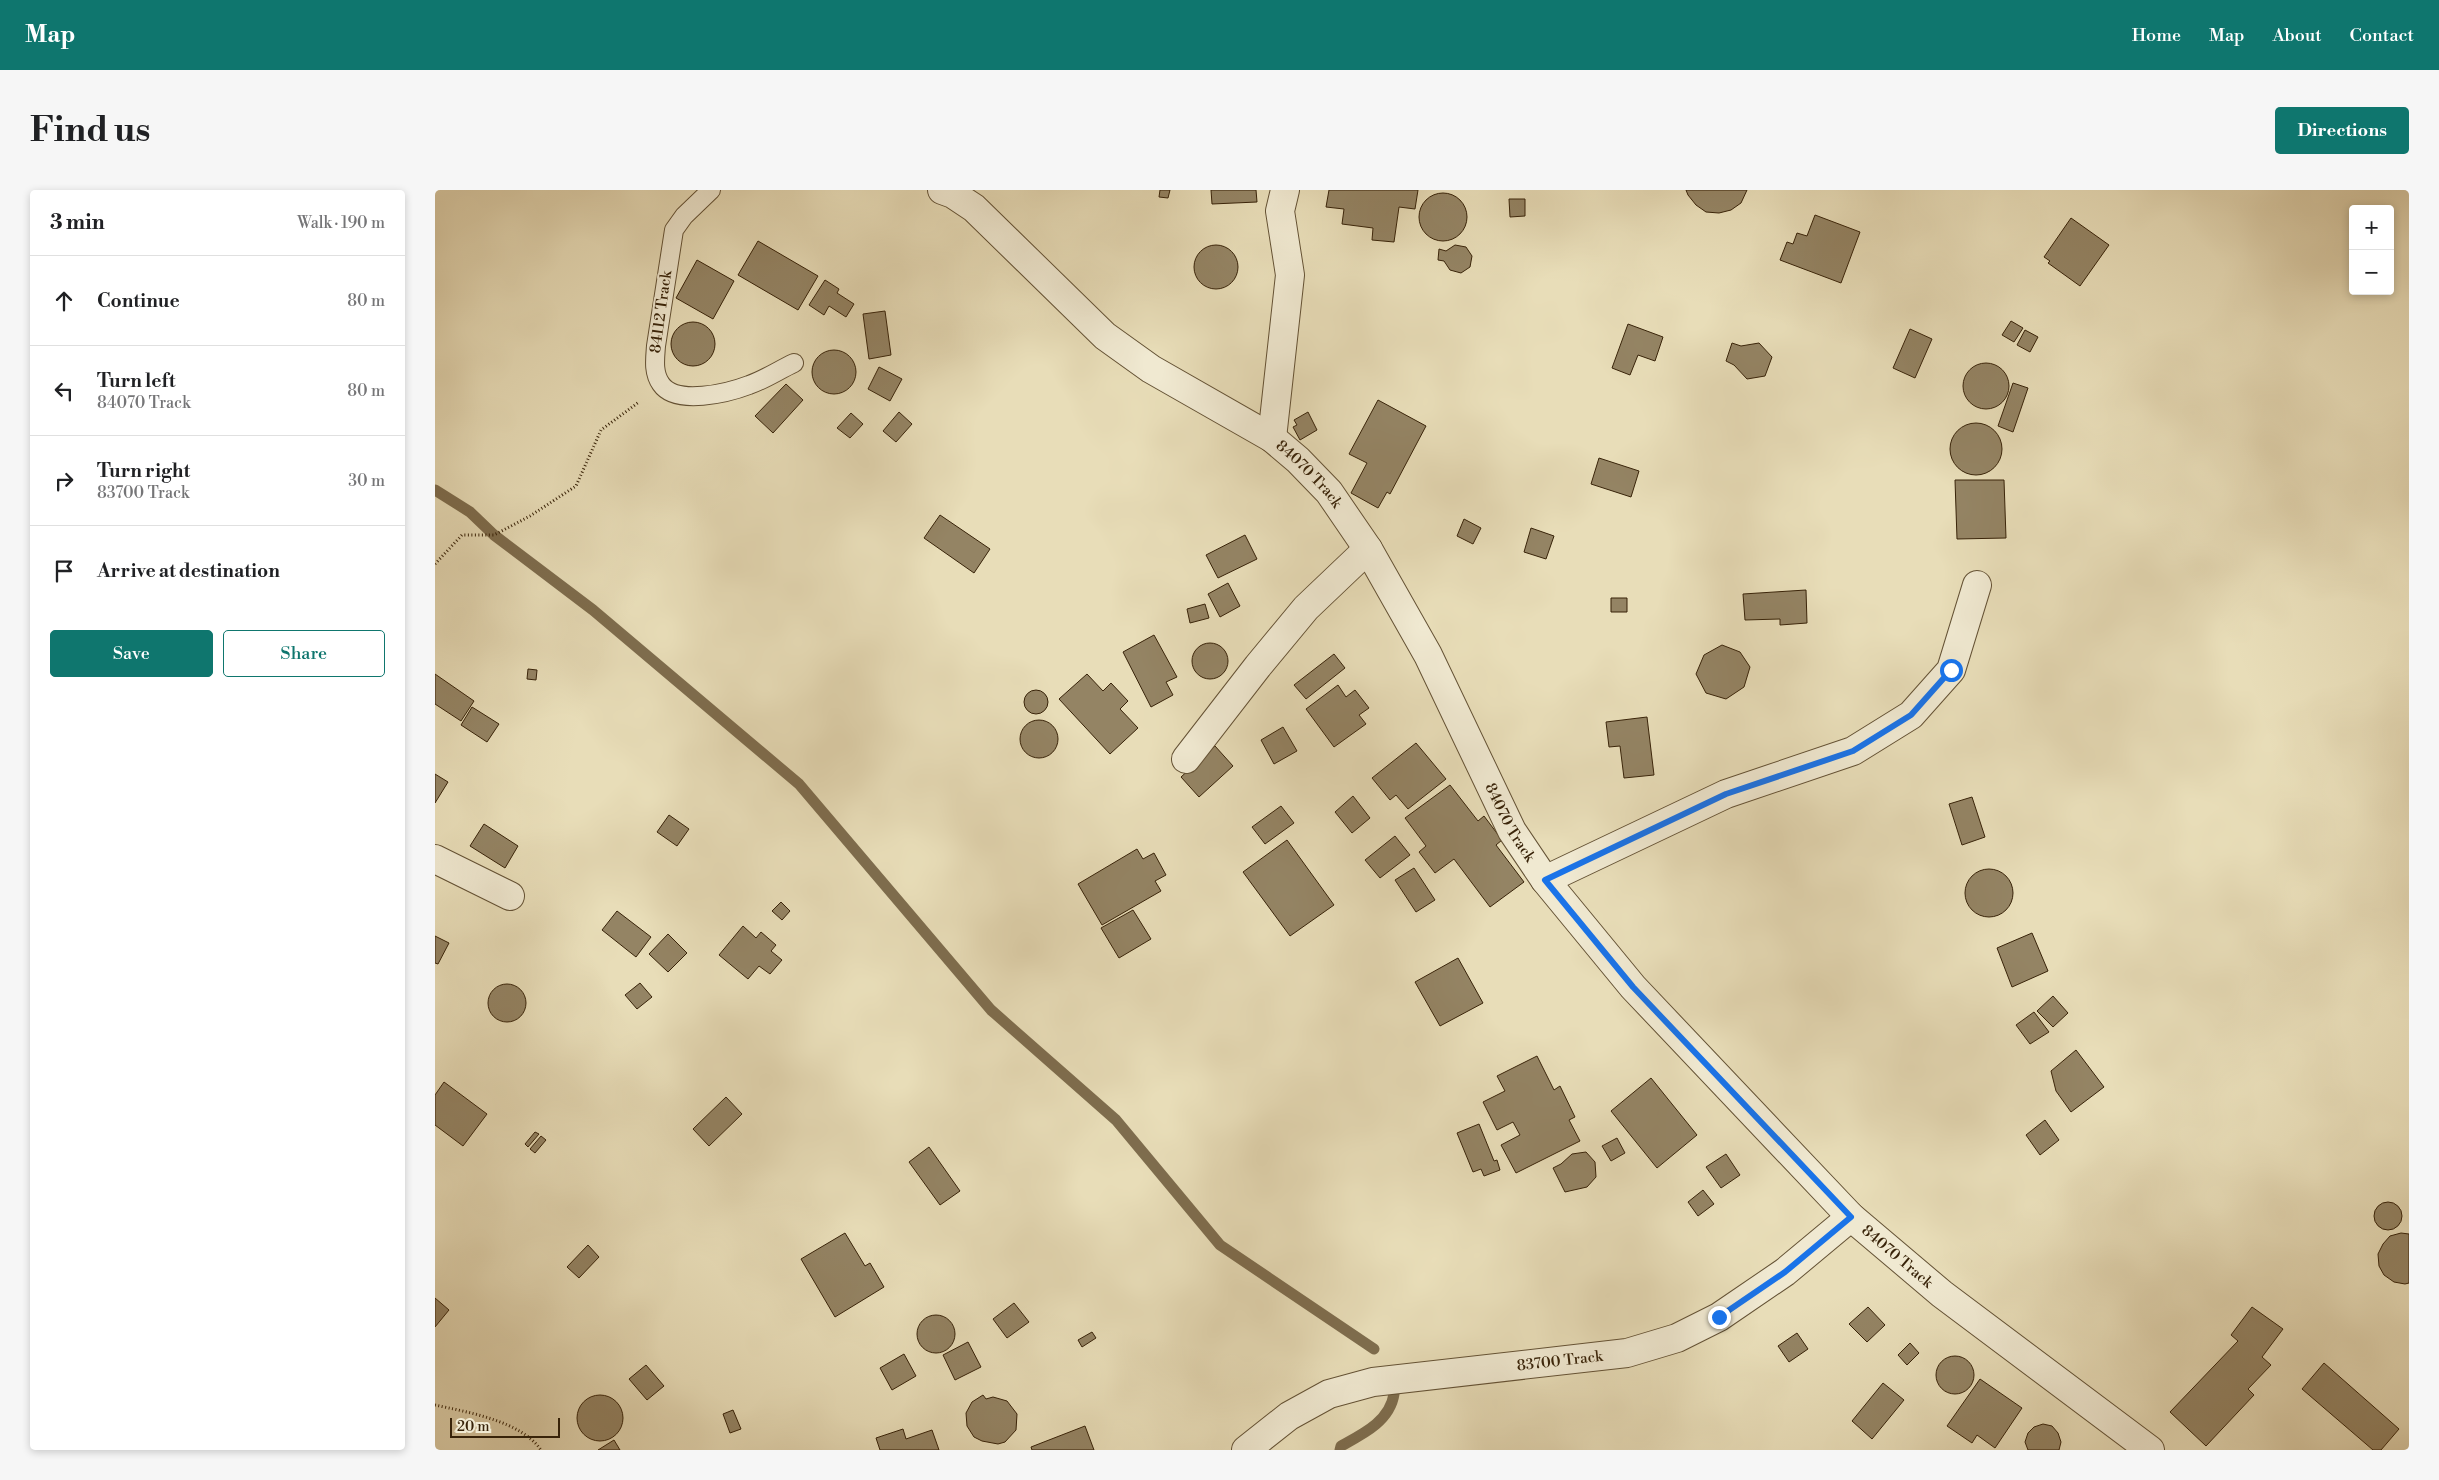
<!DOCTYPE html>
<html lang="en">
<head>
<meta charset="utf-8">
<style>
  :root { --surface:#fff; --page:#f6f6f6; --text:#202124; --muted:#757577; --line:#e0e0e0; --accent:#0f766e }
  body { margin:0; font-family:"Libre Bodoni",serif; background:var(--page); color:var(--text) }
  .controls { position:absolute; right:15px; top:15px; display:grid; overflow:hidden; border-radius:5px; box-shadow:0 2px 8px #0003 }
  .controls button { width:45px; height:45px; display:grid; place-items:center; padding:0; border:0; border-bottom:1px solid var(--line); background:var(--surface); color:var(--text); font:25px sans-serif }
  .scale { position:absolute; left:15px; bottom:12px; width:110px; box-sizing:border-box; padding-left:5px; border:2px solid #382309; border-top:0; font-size:14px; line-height:18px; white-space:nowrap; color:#382309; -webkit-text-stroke:4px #f0e9d1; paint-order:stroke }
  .stop { position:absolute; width:15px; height:15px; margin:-11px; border:4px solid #1a73e8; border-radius:50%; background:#fff }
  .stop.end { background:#1a73e8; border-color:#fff; box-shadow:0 1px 5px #0008 }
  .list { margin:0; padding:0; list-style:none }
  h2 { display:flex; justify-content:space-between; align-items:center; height:65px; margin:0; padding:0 20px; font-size:21px }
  h2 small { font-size:16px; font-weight:400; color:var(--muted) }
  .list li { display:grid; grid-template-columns:32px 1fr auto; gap:15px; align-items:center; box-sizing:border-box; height:90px; padding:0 20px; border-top:1px solid var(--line) }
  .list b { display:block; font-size:19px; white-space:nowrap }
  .list p { margin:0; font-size:16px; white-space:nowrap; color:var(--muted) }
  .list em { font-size:16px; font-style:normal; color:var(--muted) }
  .actions { display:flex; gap:10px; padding:15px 20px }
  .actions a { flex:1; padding:11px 0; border:1px solid var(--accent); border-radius:5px; text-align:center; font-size:18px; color:var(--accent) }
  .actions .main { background:var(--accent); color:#fff }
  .icon { flex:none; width:28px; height:28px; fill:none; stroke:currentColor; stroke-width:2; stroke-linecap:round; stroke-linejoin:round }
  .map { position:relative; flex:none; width:1974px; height:1260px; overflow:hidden; border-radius:5px }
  header { display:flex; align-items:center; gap:30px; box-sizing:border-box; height:70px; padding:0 25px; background:var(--accent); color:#fff }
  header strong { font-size:24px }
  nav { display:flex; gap:28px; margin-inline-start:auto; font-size:18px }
  .intro { display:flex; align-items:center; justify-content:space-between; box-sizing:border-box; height:120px; padding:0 30px }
  h1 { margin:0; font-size:35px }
  .button { padding:12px 22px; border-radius:5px; background:var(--accent); color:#fff; font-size:18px; font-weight:700 }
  main { display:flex; gap:30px; padding:0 30px }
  aside { flex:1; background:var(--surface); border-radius:5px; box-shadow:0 2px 8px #0003 }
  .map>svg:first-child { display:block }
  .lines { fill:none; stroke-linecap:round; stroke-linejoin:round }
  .stream { stroke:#7e6d4e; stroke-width:11 }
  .building { fill:#948464; stroke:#382309 }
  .service-casing { stroke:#645235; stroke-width:20 }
  .minor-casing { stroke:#645235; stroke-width:30 }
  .path { stroke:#382309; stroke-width:3; stroke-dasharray:1 2.5; stroke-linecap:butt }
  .service { stroke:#f0e9d1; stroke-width:18 }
  .minor { stroke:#f0e9d1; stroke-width:28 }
  .route { stroke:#1a73e8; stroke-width:6 }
  .labels { text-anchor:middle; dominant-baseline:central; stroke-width:4; stroke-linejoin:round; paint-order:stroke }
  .street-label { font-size:15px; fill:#382309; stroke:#f0e9d1 }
</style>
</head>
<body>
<header>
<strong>Map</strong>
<nav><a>Home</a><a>Map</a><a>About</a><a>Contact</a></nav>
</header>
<div class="intro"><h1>Find us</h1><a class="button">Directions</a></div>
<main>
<aside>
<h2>3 min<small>Walk · 190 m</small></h2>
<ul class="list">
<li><svg class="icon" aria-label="ahead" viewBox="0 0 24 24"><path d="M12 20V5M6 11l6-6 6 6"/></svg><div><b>Continue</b></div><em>80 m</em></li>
<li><svg class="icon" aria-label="left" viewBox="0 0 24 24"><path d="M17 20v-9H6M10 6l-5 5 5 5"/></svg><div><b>Turn left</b><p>84070 Track</p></div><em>80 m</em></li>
<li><svg class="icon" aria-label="right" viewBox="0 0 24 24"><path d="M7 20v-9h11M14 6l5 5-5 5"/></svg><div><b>Turn right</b><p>83700 Track</p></div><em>30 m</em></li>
<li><svg class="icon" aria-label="arrive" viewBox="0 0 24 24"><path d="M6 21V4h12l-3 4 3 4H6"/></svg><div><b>Arrive at destination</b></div></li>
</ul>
<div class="actions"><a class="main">Save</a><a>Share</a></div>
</aside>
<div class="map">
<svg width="1974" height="1260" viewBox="0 0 1974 1260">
  <rect width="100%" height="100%" fill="#e8ddb8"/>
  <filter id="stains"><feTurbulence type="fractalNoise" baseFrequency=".004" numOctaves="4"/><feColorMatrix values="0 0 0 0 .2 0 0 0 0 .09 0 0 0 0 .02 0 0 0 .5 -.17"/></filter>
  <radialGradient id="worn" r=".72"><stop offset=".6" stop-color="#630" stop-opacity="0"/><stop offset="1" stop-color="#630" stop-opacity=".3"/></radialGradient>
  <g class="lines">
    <path class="stream" d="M0 300 35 322 59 345 158 420 364 594 556 820 681 930 785 1055 939 1159
      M905 1260 906 1256C928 1244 955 1231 959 1204"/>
  </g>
  <path class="building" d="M725 0H735L733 8 724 7Z
    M776 0H821L822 12 777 14Z
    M894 0H983L980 19 964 17 959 52 937 50 938 38 907 34 909 19 891 17Z
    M1251 0H1312L1306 13 1296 20 1284 23 1271 22 1261 15 1253 5Z
    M984 27a24 24 0 1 1 48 0a24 24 0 1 1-48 0Z
    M1074 9H1090V26L1075 27Z
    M1380 25 1425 42 1406 93 1345 70 1352 52 1358 54 1362 43 1372 46Z
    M1636 28 1674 55 1645 96 1613 73 1615 71 1609 67Z
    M323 51 383 86 363 120 303 85Z
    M1020 55 1031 57 1037 66 1035 77 1026 83 1015 80 1009 71 1003 70 1004 59 1011 61Z
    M759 77a22 22 0 1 1 44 0a22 22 0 1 1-44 0Z
    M262 70 299 91 278 129 241 108Z
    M390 90 404 99 402 103 419 114 411 127 394 116 389 125 374 115Z
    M450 121 456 165 434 169 428 124Z
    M1576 131 1588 138 1579 152 1567 145Z
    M236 154a22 22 0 1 1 44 0a22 22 0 1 1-44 0Z
    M1193 134 1228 147 1220 171 1203 165 1195 185 1177 178Z
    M1475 139 1497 149 1480 188 1458 178Z
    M1590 140 1603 147 1595 162 1582 155Z
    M1297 153 1306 156 1324 153 1337 167 1330 186 1312 189 1299 175 1291 171Z
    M377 182a22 22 0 1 1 44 0a22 22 0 1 1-44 0Z
    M1528 196a23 23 0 1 1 46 0a23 23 0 1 1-46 0Z
    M444 177 467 189 455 211 433 199Z
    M1578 193 1593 198 1578 242 1563 236Z
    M351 194 368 210 338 243 320 226Z
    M943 210 991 236 955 304 952 302 943 318 916 303 932 273 914 264Z
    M464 222 477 234 461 252 448 241Z
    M873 222 882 240 865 250 858 237 862 235 859 230Z
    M416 223 428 234 415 248 402 238Z
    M1515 259a26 26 0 1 1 52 0a26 26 0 1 1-52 0Z
    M1164 268 1204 281 1196 307 1156 294Z
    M1520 290H1569L1571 348 1522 349Z
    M505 325 555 359 539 383 489 348Z
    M1029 329 1046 338 1038 354 1022 346Z
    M1096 338 1119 346 1111 369 1089 362Z
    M810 345 822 369 783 388 771 365Z
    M793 393 805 416 785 427 773 404Z
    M1371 400 1372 433 1345 435V429L1310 430 1308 404Z
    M1176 408H1192V422H1176Z
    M770 414 774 428 755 433 752 419Z
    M719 445 742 487 731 492 738 505 716 517 688 462Z
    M757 471a18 18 0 1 1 36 0a18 18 0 1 1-36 0Z
    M1287 455 1305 462 1315 477 1309 497 1291 509 1271 503 1261 484 1269 465Z
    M899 464 910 478 871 509 859 495Z
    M93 479 102 480 101 490 92 489Z
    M0 484 39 511 26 531 0 514Z
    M652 484 668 501 676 493 693 511 685 519 703 538 675 564 624 509Z
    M903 495 911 507 920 500 934 518 924 525 931 534 899 557 871 519Z
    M589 512a12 12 0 1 1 24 0a12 12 0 1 1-24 0Z
    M37 517 64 534 52 552 26 535Z
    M1212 527 1219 585 1189 588 1185 556 1174 557 1171 532Z
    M585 549a19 19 0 1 1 38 0a19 19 0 1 1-38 0Z
    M848 537 862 561 839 574 826 550Z
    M981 553 1011 589 973 619 961 605 955 610 937 588Z
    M780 556 798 576 764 607 746 587Z
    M0 584 13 592 0 613Z
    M1015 595 1043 631 1049 626 1067 650 1061 655 1089 692 1055 717 1019 669 1000 683 984 662 991 656 970 628Z
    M918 606 935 628 917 643 900 622Z
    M1537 607 1550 647 1527 655 1514 614Z
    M846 616 859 633 830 654 817 637Z
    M234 625 254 639 242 656 222 642Z
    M49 634 83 656 70 678 35 656Z
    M960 646 975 665 945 688 930 670Z
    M852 650 899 715 855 746 808 682Z
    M702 659 708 669 719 663 731 685 720 691 726 701 667 735 643 694Z
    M979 678 1000 710 981 722 960 690Z
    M1530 703a24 24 0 1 1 48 0a24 24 0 1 1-48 0Z
    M346 712 355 721 347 730 337 721Z
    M698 720 716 749 684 768 666 738Z
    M182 721 216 747 201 767 167 740Z
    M308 736 321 748 326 742 341 755 336 761 347 770 335 784 324 776 313 789 284 765Z
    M1597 743 1613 781 1577 797 1562 758Z
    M233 744 252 763 233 782 214 764Z
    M0 746 14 753 3 774 0 773Z
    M1023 768 1048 813 1005 836 980 792Z
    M205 793 217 807 202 819 190 805Z
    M53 813a19 19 0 1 1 38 0a19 19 0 1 1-38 0Z
    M1618 806 1633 823 1618 837 1602 821Z
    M1599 822 1614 842 1595 854 1581 835Z
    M1641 860 1669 897 1636 922 1621 901 1616 881Z
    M1102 866 1119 900 1125 896 1140 927 1134 930 1145 951 1081 983 1066 955 1085 945 1078 932 1062 940 1048 912 1070 901 1062 886Z
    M1216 888 1262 945 1222 978 1176 921Z
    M9 892 52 924 28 956 0 935V905Z
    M291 907 307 924 274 956 258 939Z
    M1610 930 1624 950 1605 965 1591 945Z
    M1044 934 1059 971 1062 970 1065 980 1049 986 1046 979 1038 982 1022 943Z
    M100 942 104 944 93 957 90 954Z
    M106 946 111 950 100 963 95 959Z
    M1182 948 1190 963 1176 971 1167 956Z
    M494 957 525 1001 505 1015 474 972Z
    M1151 962 1160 972 1161 987 1152 997 1130 1002 1118 978 1126 974 1137 964Z
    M1291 964 1305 985 1286 998 1271 977Z
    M1268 1000 1279 1014 1263 1026 1253 1012Z
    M1939 1026a14 14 0 1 1 28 0a14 14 0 1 1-28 0Z
    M410 1043 430 1076 435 1073 449 1097 400 1127 366 1069Z
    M1966 1043 1974 1044V1093L1970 1094 1959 1092 1949 1085 1944 1076 1943 1064 1948 1054 1955 1046Z
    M153 1055 164 1067 144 1088 132 1077Z
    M0 1108 14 1120 0 1137Z
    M579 1113 594 1132 572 1148 558 1129Z
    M1433 1117 1450 1135 1432 1152 1414 1134Z
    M1817 1117 1848 1139 1827 1167 1836 1175 1813 1199 1819 1205 1771 1256 1735 1222 1803 1151 1796 1145Z
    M482 1144a19 19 0 1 1 38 0a19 19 0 1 1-38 0Z
    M657 1142 661 1148 647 1157 643 1150Z
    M1362 1143 1373 1159 1354 1172 1343 1156Z
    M533 1152 546 1177 520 1190 508 1165Z
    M1475 1153 1484 1163 1472 1175 1463 1165Z
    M469 1164 481 1186 457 1200 445 1178Z
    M1501 1185a19 19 0 1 1 38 0a19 19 0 1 1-38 0Z
    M1889 1173 1964 1239 1946 1260H1938L1867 1199Z
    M211 1175 229 1196 212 1210 194 1189Z
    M1545 1189 1587 1218 1560 1258 1542 1245 1537 1253 1512 1236Z
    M1448 1193 1469 1210 1437 1249 1417 1231Z
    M548 1205 551 1209 558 1207 572 1211 582 1224 581 1240 570 1252 563 1254 547 1251 539 1247 532 1236 531 1223 537 1212Z
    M142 1228a23 23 0 1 1 46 0a23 23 0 1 1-46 0Z
    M298 1220 306 1239 295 1243 288 1224Z
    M1608 1234 1617 1236 1623 1243 1626 1252 1624 1260H1593L1590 1252 1593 1243 1599 1237Z
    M650 1236 659 1260H597L596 1257Z
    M468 1239 471 1249 497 1240 504 1260H445L441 1248Z
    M179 1250 185 1260H163Z"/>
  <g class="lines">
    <defs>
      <path id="service" d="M276 0 249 26 239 40 221 156C220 169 218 183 226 194 241 216 293 203 314 195 329 190 344 180 359 173"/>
      <g id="minor">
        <path id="s1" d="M507 0 518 4 539 18 670 146 716 179 837 248 863 270 894 302 933 359 993 465 1077 641 1110 690 1198 797 1416 1027 1507 1104 1715 1260"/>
        <path d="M837 248 855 85 845 21 850 0"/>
        <path d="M751 569 823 476 871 418 933 359"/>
        <path d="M0 669 75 706"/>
        <path d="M1110 690 1291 604 1418 561 1476 525 1516 480 1542 395"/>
        <path id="s2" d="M811 1260 854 1226 894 1204 938 1192 1192 1163 1242 1148 1284 1127 1350 1082 1416 1027"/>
      </g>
    </defs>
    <use href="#service" class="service-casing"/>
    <use href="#minor" class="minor-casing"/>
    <path class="path" d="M0 374 27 345H59L95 326 141 296 166 240 204 212
      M0 1215C32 1222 86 1231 106 1260"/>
    <use href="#service" class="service"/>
    <use href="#minor" class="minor"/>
  </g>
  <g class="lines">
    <path class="route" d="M1284 1127 1350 1082 1416 1027 1198 797 1110 690 1291 604 1418 561 1476 525 1516 480"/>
  </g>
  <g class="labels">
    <g class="street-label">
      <text transform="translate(226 122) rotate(-82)">84112 Track</text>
      <text stroke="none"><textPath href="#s1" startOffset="468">84070 Track</textPath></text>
      <text stroke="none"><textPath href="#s1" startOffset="872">84070 Track</textPath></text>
      <text stroke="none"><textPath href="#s1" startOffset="1456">84070 Track</textPath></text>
      <text stroke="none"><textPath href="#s2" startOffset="334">83700 Track</textPath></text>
    </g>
  </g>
  <rect width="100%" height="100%" filter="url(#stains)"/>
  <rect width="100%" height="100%" fill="url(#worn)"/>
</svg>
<div class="controls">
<button>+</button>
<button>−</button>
</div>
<div class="scale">20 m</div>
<div class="stop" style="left:1516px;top:480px"></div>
<div class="stop end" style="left:1284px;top:1127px"></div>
</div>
</main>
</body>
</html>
